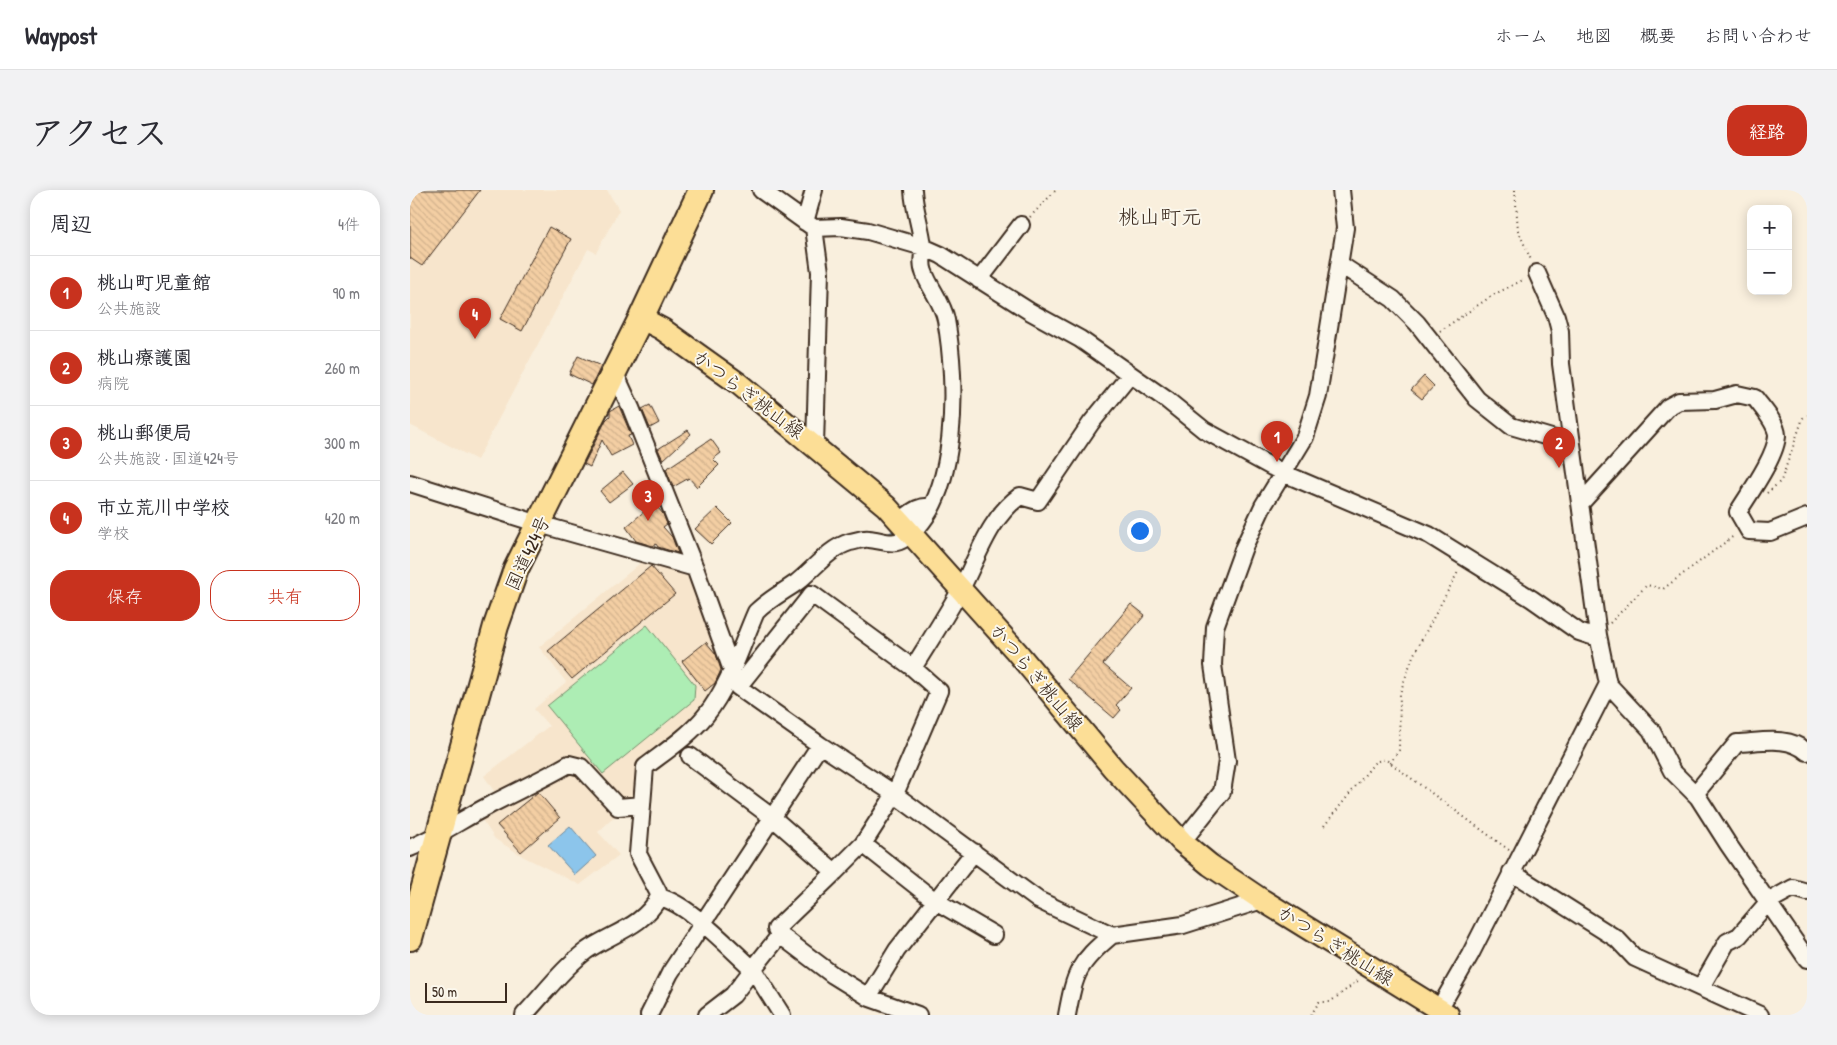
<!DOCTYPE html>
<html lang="ja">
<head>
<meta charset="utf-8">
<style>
  :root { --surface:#fff; --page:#f2f2f3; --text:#2b2b33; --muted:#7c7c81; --line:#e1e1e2; --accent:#c8321e }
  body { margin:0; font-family:"Patrick Hand","Klee One",sans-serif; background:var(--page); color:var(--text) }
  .controls { position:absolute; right:15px; top:15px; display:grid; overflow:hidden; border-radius:10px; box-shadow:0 2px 12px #0003 }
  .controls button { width:45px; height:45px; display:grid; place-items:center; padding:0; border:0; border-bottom:1px solid var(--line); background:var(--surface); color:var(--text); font:25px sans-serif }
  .scale { position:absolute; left:15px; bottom:12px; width:82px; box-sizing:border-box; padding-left:5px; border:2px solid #3b2a1e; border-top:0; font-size:14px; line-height:18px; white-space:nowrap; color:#3b2a1e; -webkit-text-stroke:4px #fbf7ec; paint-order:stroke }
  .you { position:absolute; left:729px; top:340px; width:18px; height:18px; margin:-12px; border:4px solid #fff; border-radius:50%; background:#1a73e8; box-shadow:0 0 0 8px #1a73e833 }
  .badge { display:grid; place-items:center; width:32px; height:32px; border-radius:50%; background:var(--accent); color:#fff; font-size:16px; font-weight:700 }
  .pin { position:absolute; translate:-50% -41px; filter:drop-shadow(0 1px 2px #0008) }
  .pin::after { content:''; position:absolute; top:26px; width:18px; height:15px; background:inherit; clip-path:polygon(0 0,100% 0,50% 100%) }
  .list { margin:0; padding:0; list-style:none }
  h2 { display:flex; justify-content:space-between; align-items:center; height:65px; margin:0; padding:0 20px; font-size:21px }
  h2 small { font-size:16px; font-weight:400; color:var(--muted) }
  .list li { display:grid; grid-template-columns:32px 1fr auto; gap:15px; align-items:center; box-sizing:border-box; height:75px; padding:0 20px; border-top:1px solid var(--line) }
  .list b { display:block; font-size:19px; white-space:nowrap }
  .list p { margin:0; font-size:16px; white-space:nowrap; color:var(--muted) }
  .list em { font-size:16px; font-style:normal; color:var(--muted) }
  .actions { display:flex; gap:10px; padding:15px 20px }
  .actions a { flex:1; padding:11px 0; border:1px solid var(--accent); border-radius:20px; text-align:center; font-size:18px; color:var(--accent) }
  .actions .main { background:var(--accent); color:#fff }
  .map { position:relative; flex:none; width:1397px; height:825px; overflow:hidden; border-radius:20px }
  header { display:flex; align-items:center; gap:30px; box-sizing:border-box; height:70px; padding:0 25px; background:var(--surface); border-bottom:1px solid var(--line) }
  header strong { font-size:24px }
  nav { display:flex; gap:28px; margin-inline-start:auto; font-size:18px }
  .intro { display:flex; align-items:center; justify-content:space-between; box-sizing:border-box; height:120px; padding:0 30px }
  h1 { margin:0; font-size:35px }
  .button { padding:12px 22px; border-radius:20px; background:var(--accent); color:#fff; font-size:18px; font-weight:700 }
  main { display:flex; gap:30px; padding:0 30px }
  aside { flex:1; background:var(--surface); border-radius:20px; box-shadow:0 2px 12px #0003 }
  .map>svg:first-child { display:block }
  .built { fill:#f7e5cc }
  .green { fill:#adedb4; stroke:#748c69 }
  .water { fill:#8cc5eb; stroke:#6c8799 }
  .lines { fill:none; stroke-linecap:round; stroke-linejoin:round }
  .stream { stroke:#6c8799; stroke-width:3 }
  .building { fill:url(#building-back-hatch); stroke:#3b2a1e }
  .minor-casing { stroke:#3b2a1e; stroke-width:20 }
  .major-casing { stroke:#3b2a1e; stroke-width:25 }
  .highway-casing { stroke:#3b2a1e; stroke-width:28 }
  .path { stroke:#3b2a1e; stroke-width:2; stroke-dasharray:1 4; stroke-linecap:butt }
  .minor { stroke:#fbf7ec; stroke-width:16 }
  .major { stroke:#fcde96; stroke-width:21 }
  .highway { stroke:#fcde96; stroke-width:24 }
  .labels { text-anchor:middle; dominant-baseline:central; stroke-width:4; stroke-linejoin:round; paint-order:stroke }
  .street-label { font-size:19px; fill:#3b2a1e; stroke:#fbf7ec }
  .quarter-label { font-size:21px; fill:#3b2a1e; stroke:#fbf7ec }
</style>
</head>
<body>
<header>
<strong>Waypost</strong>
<nav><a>ホーム</a><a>地図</a><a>概要</a><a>お問い合わせ</a></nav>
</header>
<div class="intro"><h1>アクセス</h1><a class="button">経路</a></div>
<main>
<aside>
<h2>周辺<small>4件</small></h2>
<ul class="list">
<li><span class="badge">1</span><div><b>桃山町児童館</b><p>公共施設</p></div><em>90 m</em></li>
<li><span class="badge">2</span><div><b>桃山療護園</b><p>病院</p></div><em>260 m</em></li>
<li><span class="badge">3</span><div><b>桃山郵便局</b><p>公共施設 · 国道424号</p></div><em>300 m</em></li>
<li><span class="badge">4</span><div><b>市立荒川中学校</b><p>学校</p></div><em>420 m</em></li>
</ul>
<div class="actions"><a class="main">保存</a><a>共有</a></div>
</aside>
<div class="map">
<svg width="1397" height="825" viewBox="0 0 1397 825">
  <defs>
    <pattern id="building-back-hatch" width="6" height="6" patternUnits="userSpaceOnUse" patternTransform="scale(1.25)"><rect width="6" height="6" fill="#f3cea3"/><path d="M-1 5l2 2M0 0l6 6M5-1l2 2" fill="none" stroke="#d1b18c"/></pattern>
  </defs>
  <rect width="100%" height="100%" fill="#f9efdd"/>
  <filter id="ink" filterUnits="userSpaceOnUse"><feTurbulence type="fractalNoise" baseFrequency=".02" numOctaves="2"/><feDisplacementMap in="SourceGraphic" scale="10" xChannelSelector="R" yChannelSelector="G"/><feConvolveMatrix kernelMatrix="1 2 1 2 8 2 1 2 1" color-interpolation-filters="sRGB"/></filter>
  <g filter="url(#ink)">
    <path class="built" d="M0 0H197L209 20 186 63 178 59 67 270 0 235Z
      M234 370 280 383 316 477 297 518 230 576V618L213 619 188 642 209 665 170 695 114 667 85 649 64 618 88 607 74 586 139 536 124 519 156 492 129 457Z"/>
    <path class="green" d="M237 435 285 495 284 510 193 584 137 516Z"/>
    <path class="water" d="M160 636 186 666 165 685 138 655Z"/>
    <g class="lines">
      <path class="stream" d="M479 344 487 340"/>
    </g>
    <path class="building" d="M0 0H70L12 76 0 68Z
      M139 37 161 49 112 141 90 129Z
      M168 166 191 176 182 195 159 184Z
      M1014 186 1024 196 1012 209 1001 200Z
      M240 215 249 233 240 238 232 219Z
      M209 216 221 245 218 246 222 255 201 266 192 250 180 277 174 274 196 230 200 226V221Z
      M278 240 281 244 253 270 248 259Z
      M301 249 311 263 303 269 309 275 287 297 279 288 263 297 256 279Z
      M213 282 223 294 199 312 190 301Z
      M244 313 253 324 257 334 253 337 262 347 268 363 248 357 246 354 243 356 226 351 216 337Z
      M307 318 322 333 301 354 285 339Z
      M241 376 265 404 162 489 138 461Z
      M721 414 735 425 693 474 721 498 706 515 711 520 704 528 658 489Z
      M296 452 306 464 311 480 305 493 295 501 272 471Z
      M128 602 150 628 111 662 87 635Z"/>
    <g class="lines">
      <defs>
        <path id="minor" d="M351 0 404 38 431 37 458 41 513 57 531 65 619 121 670 149 757 210 794 240 873 283 1019 345 1122 409 1169 442 1181 446 1188 445
          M395 32 404 0
          M404 38 410 82 405 255
          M931 75 983 109 1007 133 1067 209 1101 236 1162 254
          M1127 83 1146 126 1150 141 1151 174 1162 254 1188 445 1198 494 1241 540 1262 581 1288 607 1318 654 1397 769
          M569 90 611 35
          M204 181 221 218 285 378 328 497 410 555 480 601 628 710 702 745 773 735 852 710
          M0 293 129 334 285 378
          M1171 313 1258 217 1269 211 1305 210 1327 204 1345 208C1352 218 1366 232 1367 245 1367 265 1339 304 1328 322L1339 341 1360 342 1397 327
          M490 331C501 323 508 315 521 317
          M328 497 402 404 503 478C519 452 536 426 551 399 568 367 579 328 610 306L628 311 681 233 720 185
          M280 566 363 628 425 682 453 654 485 604 529 501 503 478
          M1285 604 1327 553C1351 552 1379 545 1397 562
          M772 652 812 602 817 571 803 475 805 437 834 357 853 316 895 247 908 206 935 38 931 0
          M453 654 524 710 584 745
          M0 658C28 646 51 630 78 616 105 602 133 589 159 574L171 577 208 617 232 615 235 577C256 561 280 545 296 525 320 495 331 456 346 422 358 410 373 402 386 393 403 380 419 358 440 352 446 351 453 348 459 349 472 350 483 357 495 348 550 311 547 190 536 130 533 113 520 99 514 82 510 73 514 65 513 56 511 37 504 19 503 0
          M1101 682 1207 749 1225 768 1350 825
          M249 707C278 713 320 759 343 779L370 745 423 785 460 808 508 825
          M370 745 366 739 425 682
          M1291 797 1317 752 1329 746 1359 711 1383 698 1397 702
          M458 807 487 760 564 662
          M1029 819 1060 765 1198 494
          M114 825C134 804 153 778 176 761 202 743 233 737 249 707L248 702 228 664 232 615
          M239 825 260 783 410 555
          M297 825 323 805 343 779 372 825
          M657 825C665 782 668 773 702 745"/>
        <path id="major" d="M231 128 252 139 329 194 476 316 606 461 703 578 772 652 800 675 852 710 1038 825"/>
        <path id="highway" d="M0 748 86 436 106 379 231 128 291 0"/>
      </defs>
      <use href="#minor" class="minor-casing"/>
      <use href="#major" class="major-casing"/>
      <use href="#highway" class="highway-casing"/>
      <path class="path" d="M1105 0 1108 40 1121 70
        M620 27 646 0
        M1030 141 1083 105 1115 89
        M1357 303 1371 291 1393 228 1397 225
        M1200 433 1237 395 1253 399 1325 345
        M980 573 989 560 990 503 1003 466 1049 380
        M914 636 965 572 975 569 1099 660
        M901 825 909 812H920L949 790"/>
      <use href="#minor" class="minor"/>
      <use href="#major" class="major"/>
      <use href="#highway" class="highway"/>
    </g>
  </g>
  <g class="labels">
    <g class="street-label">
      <text transform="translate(339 204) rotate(37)">かつらぎ桃山線</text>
      <text transform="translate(117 363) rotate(-65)">国道424号</text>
      <text transform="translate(627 487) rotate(50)">かつらぎ桃山線</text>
      <text transform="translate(926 755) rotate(32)">かつらぎ桃山線</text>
    </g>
    <g class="quarter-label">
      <text x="750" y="26">桃山町元</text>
    </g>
  </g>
</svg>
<div class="controls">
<button>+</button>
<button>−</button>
</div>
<div class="scale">50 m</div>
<div class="you"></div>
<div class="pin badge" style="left:867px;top:272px">1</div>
<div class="pin badge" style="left:1149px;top:278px">2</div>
<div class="pin badge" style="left:238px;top:331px">3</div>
<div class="pin badge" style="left:65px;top:149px">4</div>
</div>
</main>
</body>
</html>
